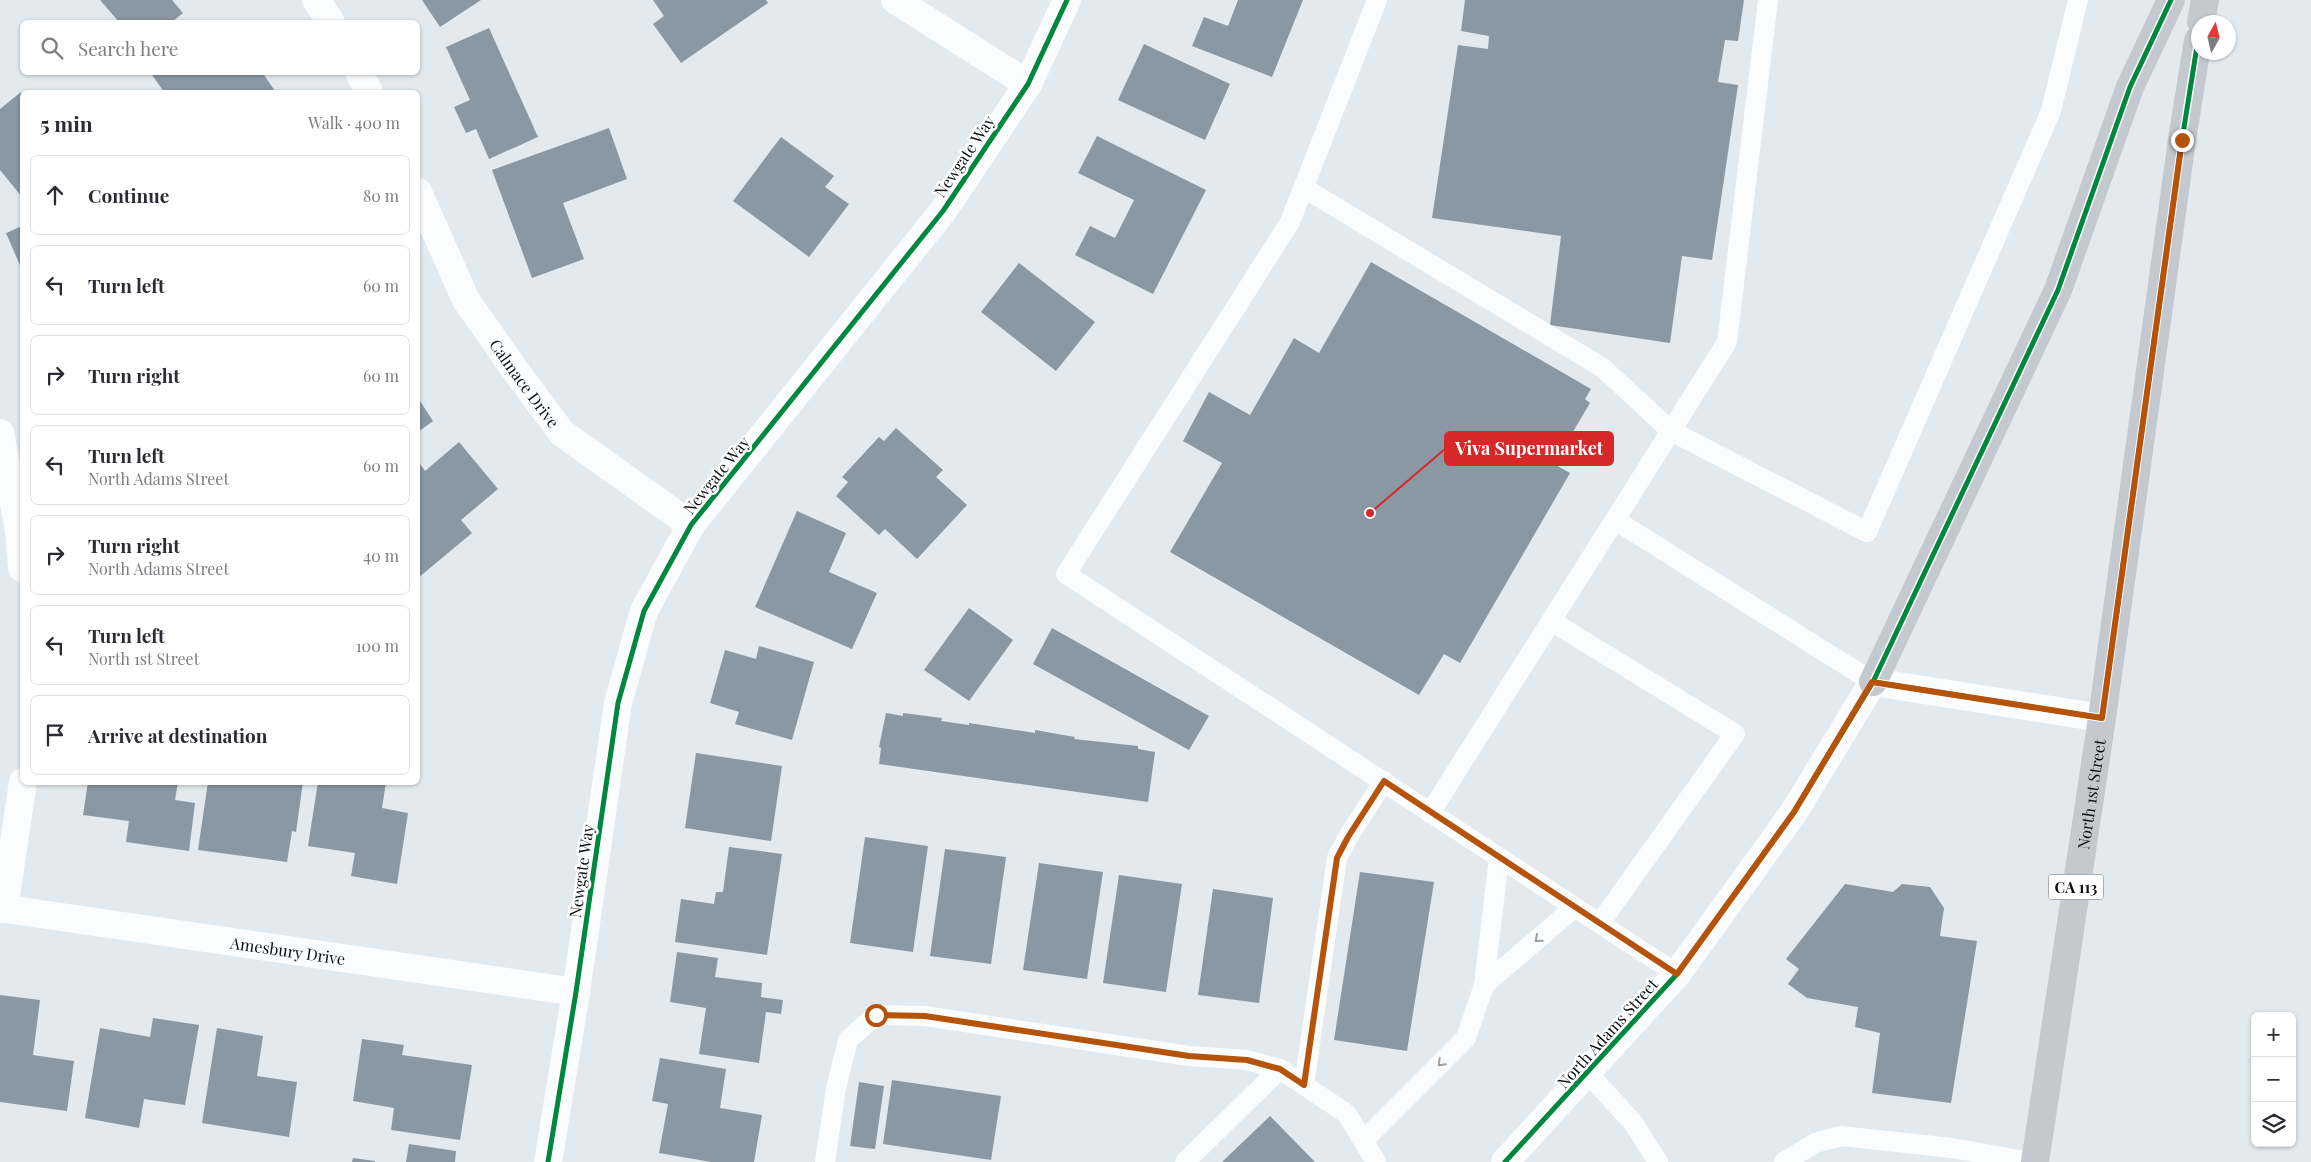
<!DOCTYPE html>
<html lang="en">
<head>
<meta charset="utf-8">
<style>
  :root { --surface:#fff; --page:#f7f7f7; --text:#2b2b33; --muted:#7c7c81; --line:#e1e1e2 }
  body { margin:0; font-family:"Playfair Display",serif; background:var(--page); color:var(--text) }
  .controls { position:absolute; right:15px; bottom:15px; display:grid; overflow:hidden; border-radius:8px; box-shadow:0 1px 4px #0004 }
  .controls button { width:45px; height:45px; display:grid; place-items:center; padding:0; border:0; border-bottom:1px solid var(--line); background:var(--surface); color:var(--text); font:25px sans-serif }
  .compass { position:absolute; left:2191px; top:15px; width:45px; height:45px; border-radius:50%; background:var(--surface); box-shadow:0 1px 4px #0004; rotate:8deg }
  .stop { position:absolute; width:15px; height:15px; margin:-11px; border:4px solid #b45309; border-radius:50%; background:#fff }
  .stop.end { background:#b45309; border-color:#fff; box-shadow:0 1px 5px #0008 }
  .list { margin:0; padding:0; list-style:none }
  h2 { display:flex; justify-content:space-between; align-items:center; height:65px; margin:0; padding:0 20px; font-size:21px }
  h2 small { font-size:16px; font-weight:400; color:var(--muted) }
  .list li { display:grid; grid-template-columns:32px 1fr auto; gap:15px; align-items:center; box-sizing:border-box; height:80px; margin:0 10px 10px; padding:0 10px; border:1px solid var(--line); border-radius:8px }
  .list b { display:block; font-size:19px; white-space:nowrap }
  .list p { margin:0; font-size:16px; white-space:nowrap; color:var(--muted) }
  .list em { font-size:16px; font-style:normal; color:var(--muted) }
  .icon { flex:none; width:28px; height:28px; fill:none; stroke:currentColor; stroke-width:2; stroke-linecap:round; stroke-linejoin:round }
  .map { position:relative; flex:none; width:2311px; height:1162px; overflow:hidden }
  .search { position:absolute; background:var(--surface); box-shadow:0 1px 4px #0004; left:20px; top:20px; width:400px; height:55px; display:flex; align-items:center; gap:12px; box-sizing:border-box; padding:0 18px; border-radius:8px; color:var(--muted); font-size:19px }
  .panel { position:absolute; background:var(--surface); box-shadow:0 1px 4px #0004; left:20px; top:90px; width:400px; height:695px; border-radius:8px }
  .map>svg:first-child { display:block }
  .building { fill:#8998a3 }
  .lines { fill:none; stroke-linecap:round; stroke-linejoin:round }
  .service { stroke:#fbfcfd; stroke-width:20 }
  .minor { stroke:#fbfcfd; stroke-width:28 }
  .tertiary { stroke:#fbfcfd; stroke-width:28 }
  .primary { stroke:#c3c9cf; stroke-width:28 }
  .cycleway-casing { stroke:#fff; stroke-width:8 }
  .cycleway { stroke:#00873e; stroke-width:5 }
  .oneway { stroke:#9b9d9f }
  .route { stroke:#b45309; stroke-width:6 }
  .labels { text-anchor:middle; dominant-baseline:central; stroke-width:5; stroke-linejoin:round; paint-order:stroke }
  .shield { fill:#fff; stroke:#545658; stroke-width:1 }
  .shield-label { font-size:15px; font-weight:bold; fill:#0a0e11 }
  .street-label { font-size:16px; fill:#0a0e11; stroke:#fff }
  .leader { fill:none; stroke:#d62828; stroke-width:2 }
  .callout-dot { fill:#d62828; stroke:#fff; stroke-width:2 }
  .callout { fill:#d62828; stroke:#d62828; stroke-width:2 }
  .callout-label { font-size:18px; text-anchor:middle; font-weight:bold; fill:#fff }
</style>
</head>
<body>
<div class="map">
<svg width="2311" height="1162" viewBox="0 0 2311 1162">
  <rect width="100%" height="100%" fill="#e2e9ef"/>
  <path class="building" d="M100 0H172L183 13 172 22H119Z
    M422 0H481L440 27Z
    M653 0H766L768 3 681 63 653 24 664 16Z
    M1238 0H1303L1272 77 1192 46 1204 17 1228 26Z
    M1465 0H1744L1738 41 1725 40 1718 82 1738 85 1712 260 1682 256 1670 343 1550 325 1561 236 1432 218 1458 45 1488 49 1489 36 1461 31Z
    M489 28 538 137 489 159 476 129 466 133 454 107 470 100 446 47Z
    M1144 44 1230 84 1205 140 1118 100Z
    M150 72H262L275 91 164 92Z
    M21 92 22 94V197L0 170V109Z
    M609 128 627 179 563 203 584 259 532 278 492 170Z
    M1097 136 1206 190 1153 294 1075 255 1090 226 1115 238 1134 200 1078 173Z
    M781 137 834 176 825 187 849 204 809 257 733 201Z
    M22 226V270L6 233Z
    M1371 262 1591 389 1585 399 1590 403 1554 464 1570 473 1460 663 1444 654 1419 695 1170 552 1222 463 1183 441 1209 392 1250 415 1294 338 1319 353Z
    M1019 263 1095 322 1056 371 981 312Z
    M418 398 433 421 418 432Z
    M896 428 943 470 936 477 967 505 917 559 885 529 879 535 836 496 848 482 842 477 879 437 884 441Z
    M459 442 498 489 461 520 472 533 418 578V461L425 471Z
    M797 511 846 533 829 572 877 593 852 649 755 607Z
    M969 608 1013 640 969 701 924 670Z
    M1052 628 1209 716 1189 750 1033 664Z
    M759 646 814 662 792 740 735 724 739 712 710 703 725 650 756 659Z
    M886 713 903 716V713L942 718 941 721 969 725V723L1035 733V730L1075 737 1074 739 1138 746V749L1155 752 1148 802 879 764 881 748 879 747Z
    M696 753 782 766 771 841 685 828Z
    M88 782H178L175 800 195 803 189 851 126 842 129 821 83 815Z
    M208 782H303L296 832 292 831 287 862 198 850Z
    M318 782H386L382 808 408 813 397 884 351 876 355 853 308 846Z
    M865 837 928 846 913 952 850 943Z
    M729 847 782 854 767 955 675 942 681 899 714 904 716 892H723Z
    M945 849 1006 857 991 964 930 956Z
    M1039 863 1103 872 1087 979 1023 970Z
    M1360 872 1434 882 1407 1051 1334 1040Z
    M1119 875 1182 884 1166 992 1103 983Z
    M1845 884 1893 892 1902 884 1930 887 1944 908 1940 936 1977 941 1951 1103 1872 1093 1880 1033 1855 1027 1858 1007 1807 998 1788 984 1799 969 1786 959Z
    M1213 889 1273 898 1259 1003 1198 995Z
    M677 952 718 958 715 977 762 983 761 997 783 1000 781 1014 766 1012 759 1063 699 1054 706 1008 670 1002Z
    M0 995 40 1000 33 1055 74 1061 67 1111 0 1102Z
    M153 1018 199 1025 185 1105 144 1099 139 1128 85 1118 100 1028 150 1037Z
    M217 1028 263 1036 257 1076 297 1082 289 1137 202 1123Z
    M362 1039 404 1045 402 1055 472 1065 460 1140 391 1130 394 1108 353 1101Z
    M660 1058 726 1069 720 1108 762 1115 754 1162H711L659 1153 668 1104 652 1101Z
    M892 1080 1001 1096 991 1160 883 1144Z
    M859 1082 884 1086 875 1149 850 1146Z
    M1270 1116 1315 1162H1222Z
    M409 1144 456 1151 455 1162H406Z
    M353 1158 375 1161V1162H352Z"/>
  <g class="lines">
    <path class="service" d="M1377 0 1290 222 1066 574 1677 974
      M1304 188 1603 368 1671 431 1867 532 2051 111 2078 0
      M1615 520 1873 682
      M1551 621 1735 734 1600 923
      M1430 813 1727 342 1768 0
      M1484 985 1499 858
      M1588 1073 1634 1124 1658 1162
      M1304 1085 1337 858 1348 837 1384 781
      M1363 1141 1466 1038 1484 985 1575 907
      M825 1162 836 1088 848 1040 876 1015 925 1016 1189 1056 1247 1060 1280 1069 1347 1114 1376 1162
      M1185 1162 1280 1069
      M1784 1162 1815 1143 1841 1136 1952 1148 2031 1162"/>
    <g class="minor">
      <path d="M316 0 331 22"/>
      <path d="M895 0 1028 84"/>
      <path d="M359 72 369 92"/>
      <path id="s1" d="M418 192 466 300 515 370 562 433 691 525"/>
      <path d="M0 433 19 530 22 568"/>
      <path id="s2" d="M0 908 576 992"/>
      <path d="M4 909 23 782"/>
      <path d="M548 1162 576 992 618 703 644 611 691 525 943 211 1028 84 1067 0"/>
    </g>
    <path class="tertiary" d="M1505 1162 1677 974 1794 812 1873 682 2102 718"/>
    <g class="primary">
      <path d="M2201 22 2205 0"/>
      <path d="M1873 682 2058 290 2130 87 2171 0"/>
      <path id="s3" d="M2035 1162 2102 718 2182 140 2198 40"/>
    </g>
    <defs>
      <path id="cycleway" d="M1873 682 2102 718 2182 140 2198 40
        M548 1162 576 992 618 703 644 611 691 525 943 211 1028 84 1067 0
        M1505 1162 1677 974 1794 812 1873 682 2058 290 2130 87 2171 0"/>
    </defs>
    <use href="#cycleway" class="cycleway-casing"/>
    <use href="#cycleway" class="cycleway"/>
  </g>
  <defs><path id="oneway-chevron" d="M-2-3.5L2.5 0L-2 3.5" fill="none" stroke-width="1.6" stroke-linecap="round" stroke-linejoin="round" transform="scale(1.25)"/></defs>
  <g class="oneway">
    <use href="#oneway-chevron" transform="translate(1538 939) rotate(139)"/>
    <use href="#oneway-chevron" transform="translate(1441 1063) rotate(135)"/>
  </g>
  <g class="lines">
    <path class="route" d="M876 1015 925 1016 1189 1056 1247 1060 1280 1069 1304 1085 1337 858 1348 837 1384 781 1677 974 1794 812 1872 682 2102 718 2182 140"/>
  </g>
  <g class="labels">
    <rect class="shield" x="2048.5" y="874.5" width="55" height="25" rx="4"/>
    <g class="shield-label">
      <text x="2076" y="887">CA 113</text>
    </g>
    <g class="street-label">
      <text transform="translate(964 156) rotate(-56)">Newgate Way</text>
      <text stroke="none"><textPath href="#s1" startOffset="220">Calmace Drive</textPath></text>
      <text transform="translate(716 475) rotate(-51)">Newgate Way</text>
      <text stroke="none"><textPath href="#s3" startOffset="372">North 1st Street</textPath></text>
      <text transform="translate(581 871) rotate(-82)">Newgate Way</text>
      <text stroke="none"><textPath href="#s2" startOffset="291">Amesbury Drive</textPath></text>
      <text transform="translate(1607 1033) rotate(-48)">North Adams Street</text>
    </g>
  </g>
  <path class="leader" d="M1370 513L1445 449"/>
  <circle class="callout-dot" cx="1370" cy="513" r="5"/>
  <rect class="callout" x="1445" y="432" width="168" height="33" rx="5"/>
  <g class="callout-label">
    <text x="1529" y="455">Viva Supermarket</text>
  </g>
</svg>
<div class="controls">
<button>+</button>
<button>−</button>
<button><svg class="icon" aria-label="layers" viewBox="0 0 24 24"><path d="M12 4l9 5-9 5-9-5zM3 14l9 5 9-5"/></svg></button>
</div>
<svg class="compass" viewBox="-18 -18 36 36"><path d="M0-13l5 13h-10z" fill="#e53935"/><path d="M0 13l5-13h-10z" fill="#7c7c81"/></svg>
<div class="stop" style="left:876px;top:1015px"></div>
<div class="stop end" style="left:2182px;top:140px"></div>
<div class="search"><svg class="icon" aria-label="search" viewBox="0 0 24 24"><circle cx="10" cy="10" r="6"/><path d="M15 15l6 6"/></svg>Search here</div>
<section class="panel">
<h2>5 min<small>Walk · 400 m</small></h2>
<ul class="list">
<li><svg class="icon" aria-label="ahead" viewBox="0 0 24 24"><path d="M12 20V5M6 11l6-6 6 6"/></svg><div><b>Continue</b></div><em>80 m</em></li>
<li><svg class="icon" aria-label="left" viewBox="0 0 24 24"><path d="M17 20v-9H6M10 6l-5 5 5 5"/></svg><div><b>Turn left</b></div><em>60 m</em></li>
<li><svg class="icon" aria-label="right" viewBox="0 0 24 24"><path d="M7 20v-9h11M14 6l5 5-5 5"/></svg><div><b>Turn right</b></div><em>60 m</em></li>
<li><svg class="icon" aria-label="left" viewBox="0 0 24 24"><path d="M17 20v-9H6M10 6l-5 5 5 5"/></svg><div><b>Turn left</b><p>North Adams Street</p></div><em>60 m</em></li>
<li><svg class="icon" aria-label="right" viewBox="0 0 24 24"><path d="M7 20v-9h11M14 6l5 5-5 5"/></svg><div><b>Turn right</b><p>North Adams Street</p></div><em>40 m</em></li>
<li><svg class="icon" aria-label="left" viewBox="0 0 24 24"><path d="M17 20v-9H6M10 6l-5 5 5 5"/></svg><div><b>Turn left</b><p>North 1st Street</p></div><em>100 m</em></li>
<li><svg class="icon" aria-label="arrive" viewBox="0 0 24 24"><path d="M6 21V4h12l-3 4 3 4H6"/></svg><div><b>Arrive at destination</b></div></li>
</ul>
</section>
</div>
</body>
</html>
